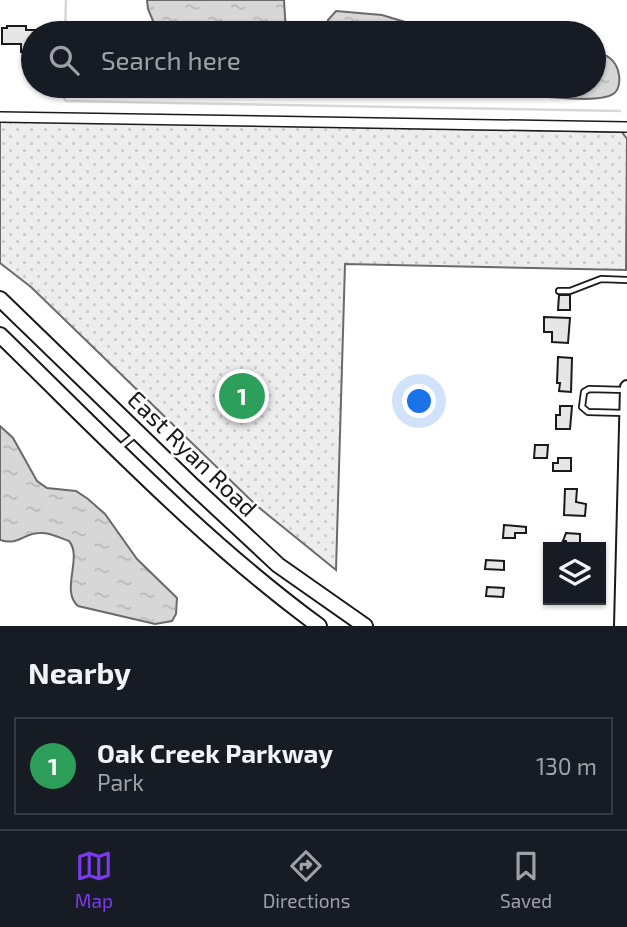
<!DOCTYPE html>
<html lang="en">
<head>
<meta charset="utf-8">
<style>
  :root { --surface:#171b24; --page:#242831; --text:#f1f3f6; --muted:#9ea1a6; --line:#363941; --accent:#7c3aed }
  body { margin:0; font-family:"Exo 2",sans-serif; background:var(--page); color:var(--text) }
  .controls { position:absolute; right:21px; bottom:21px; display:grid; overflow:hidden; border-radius:0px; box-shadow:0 2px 5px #0004 }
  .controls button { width:63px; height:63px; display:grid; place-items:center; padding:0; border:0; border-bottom:2px solid var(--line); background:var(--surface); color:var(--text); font:35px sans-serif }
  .you { position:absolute; left:420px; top:402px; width:24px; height:24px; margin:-18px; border:5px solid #fff; border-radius:50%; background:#1a73e8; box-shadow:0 0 0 10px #1a73e833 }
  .badge { display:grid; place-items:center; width:46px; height:46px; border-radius:50%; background:var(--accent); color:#fff; font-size:23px; font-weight:700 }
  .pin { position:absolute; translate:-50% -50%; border:4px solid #fff; box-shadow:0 2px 7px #0006 }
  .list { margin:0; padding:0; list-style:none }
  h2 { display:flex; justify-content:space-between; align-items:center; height:91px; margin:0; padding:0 28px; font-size:30px }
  h2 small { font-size:23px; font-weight:400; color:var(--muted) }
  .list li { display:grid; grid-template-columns:46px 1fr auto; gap:21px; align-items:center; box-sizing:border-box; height:98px; margin:0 14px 14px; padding:0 14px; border:2px solid var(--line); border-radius:0px }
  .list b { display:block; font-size:26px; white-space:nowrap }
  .list p { margin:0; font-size:23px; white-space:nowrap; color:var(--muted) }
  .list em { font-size:23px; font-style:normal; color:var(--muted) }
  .icon { flex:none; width:38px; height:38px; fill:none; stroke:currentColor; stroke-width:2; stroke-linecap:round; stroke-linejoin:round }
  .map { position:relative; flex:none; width:627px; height:626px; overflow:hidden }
  .search { position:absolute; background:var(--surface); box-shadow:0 2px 5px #0004; left:21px; right:21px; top:21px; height:77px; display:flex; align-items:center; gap:18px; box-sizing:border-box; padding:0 24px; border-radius:38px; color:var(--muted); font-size:26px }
  .sheet { height:203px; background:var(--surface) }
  nav { display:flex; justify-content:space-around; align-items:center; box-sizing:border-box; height:98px; border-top:2px solid var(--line); background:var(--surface); font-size:19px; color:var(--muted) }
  nav a { display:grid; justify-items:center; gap:4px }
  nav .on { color:var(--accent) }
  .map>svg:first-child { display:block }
  .grass { fill:url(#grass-dots); stroke:#6a6a6a; stroke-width:2 }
  .water { fill:url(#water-ripples); stroke:#6a6a6a; stroke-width:2 }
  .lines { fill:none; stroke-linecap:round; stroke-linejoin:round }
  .stream { stroke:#d7d7d7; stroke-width:2.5 }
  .building { fill:#e6e6e6; stroke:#1a1a1a; stroke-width:2 }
  .lane-casing { stroke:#1a1a1a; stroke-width:8 }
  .street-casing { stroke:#1a1a1a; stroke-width:12 }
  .secondary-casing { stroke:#1a1a1a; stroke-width:16 }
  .primary-casing { stroke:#1a1a1a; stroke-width:18 }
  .lane { stroke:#fff; stroke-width:4.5 }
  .street { stroke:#fff; stroke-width:9 }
  .secondary { stroke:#fff; stroke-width:12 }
  .primary { stroke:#fff; stroke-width:14 }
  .labels { text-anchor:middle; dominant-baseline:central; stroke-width:5; stroke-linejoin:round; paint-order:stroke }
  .street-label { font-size:24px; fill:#1a1a1a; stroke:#fff }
</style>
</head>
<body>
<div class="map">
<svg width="627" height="626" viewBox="0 0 627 626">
  <defs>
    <pattern id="grass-dots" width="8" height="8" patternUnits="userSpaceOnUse" patternTransform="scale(1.75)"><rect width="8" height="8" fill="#ededed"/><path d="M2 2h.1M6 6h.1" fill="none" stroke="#cbcbcb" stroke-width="1.8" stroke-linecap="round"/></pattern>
    <pattern id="water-ripples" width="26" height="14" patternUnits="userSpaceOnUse" patternTransform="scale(1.75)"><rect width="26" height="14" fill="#d7d7d7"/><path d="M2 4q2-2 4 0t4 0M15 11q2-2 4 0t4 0" fill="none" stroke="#b8b8b8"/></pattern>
  </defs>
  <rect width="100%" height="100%" fill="#fff"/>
  <path class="grass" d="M0 121 622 132 627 139 626 270 345 264 336 570 257 506 31 287 0 263Z"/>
  <path class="water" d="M147 0H284L286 33H158L148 9Z
    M336 11 382 15 442 33H323L328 20Z
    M594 53C607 53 617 61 619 75 620 81 619 91 613 94 601 102 563 98 549 97 509 95 470 89 431 89 403 88 377 91 350 89 341 88 331 89 323 86H594Z
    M0 426 13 438 37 481 47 488 76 491 88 499 105 514 137 559 177 598 176 614 172 621 155 624 78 606C60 591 83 557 69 541 60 538 50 532 40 533 23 533 19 546 0 540Z"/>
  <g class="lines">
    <path class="stream" d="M65 33 66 0
      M64 86 63 96 66 101 620 111"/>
  </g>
  <path class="building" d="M7 26H26V30H37V33H33V51L21 52V44H2V28H7Z
    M559 295H570V310H558Z
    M544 317 570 318 568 343 552 342V332H544Z
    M558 357 572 358 571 392 559 391 560 383H557Z
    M560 406H572L570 429H556V415H560Z
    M535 445H548L547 458H534Z
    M558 458H571V471H553V463H558Z
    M565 489H577L576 502 586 504 585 516 564 515Z
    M504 525 526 527V533H515V538H503Z
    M566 533 580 534V544H566V541H563Z
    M486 560 504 561V570L485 569Z
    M487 587 504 588 503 597 486 596Z"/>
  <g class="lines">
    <defs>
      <path id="lane" d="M559 291H570L601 279 627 280
        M625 413 588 412 582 407 584 392 589 389 626 390
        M119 448 136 434"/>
      <path id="street" d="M0 117 627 127"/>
      <path id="secondary" d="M621 626 627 387"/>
      <path id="primary" d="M0 299 192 485 278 565 365 626
        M0 335C103 435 203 541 319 626"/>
    </defs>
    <use href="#lane" class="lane-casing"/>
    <use href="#street" class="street-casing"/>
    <use href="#secondary" class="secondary-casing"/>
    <use href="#primary" class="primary-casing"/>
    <use href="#lane" class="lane"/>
    <use href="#street" class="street"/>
    <use href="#secondary" class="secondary"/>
    <use href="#primary" class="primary"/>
  </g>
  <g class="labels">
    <g class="street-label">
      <text transform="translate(193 453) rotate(44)">East Ryan Road</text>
    </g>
  </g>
</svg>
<div class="controls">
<button><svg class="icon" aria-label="layers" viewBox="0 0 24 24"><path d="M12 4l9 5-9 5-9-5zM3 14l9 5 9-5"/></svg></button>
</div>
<div class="you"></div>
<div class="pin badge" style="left:242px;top:396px;background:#2e9e5b">1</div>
<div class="search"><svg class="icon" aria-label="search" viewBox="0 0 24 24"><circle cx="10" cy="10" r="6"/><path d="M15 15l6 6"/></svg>Search here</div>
</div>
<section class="sheet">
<h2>Nearby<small></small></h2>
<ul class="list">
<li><span class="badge" style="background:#2e9e5b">1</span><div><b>Oak Creek Parkway</b><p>Park</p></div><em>130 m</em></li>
</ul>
</section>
<nav>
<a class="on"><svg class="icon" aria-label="map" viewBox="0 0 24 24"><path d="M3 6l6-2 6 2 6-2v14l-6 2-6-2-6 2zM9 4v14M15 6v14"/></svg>Map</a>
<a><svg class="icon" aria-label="directions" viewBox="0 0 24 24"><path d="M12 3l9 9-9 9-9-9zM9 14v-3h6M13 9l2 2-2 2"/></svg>Directions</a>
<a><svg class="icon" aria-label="saved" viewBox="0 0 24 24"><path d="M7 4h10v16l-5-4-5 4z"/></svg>Saved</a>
</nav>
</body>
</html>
